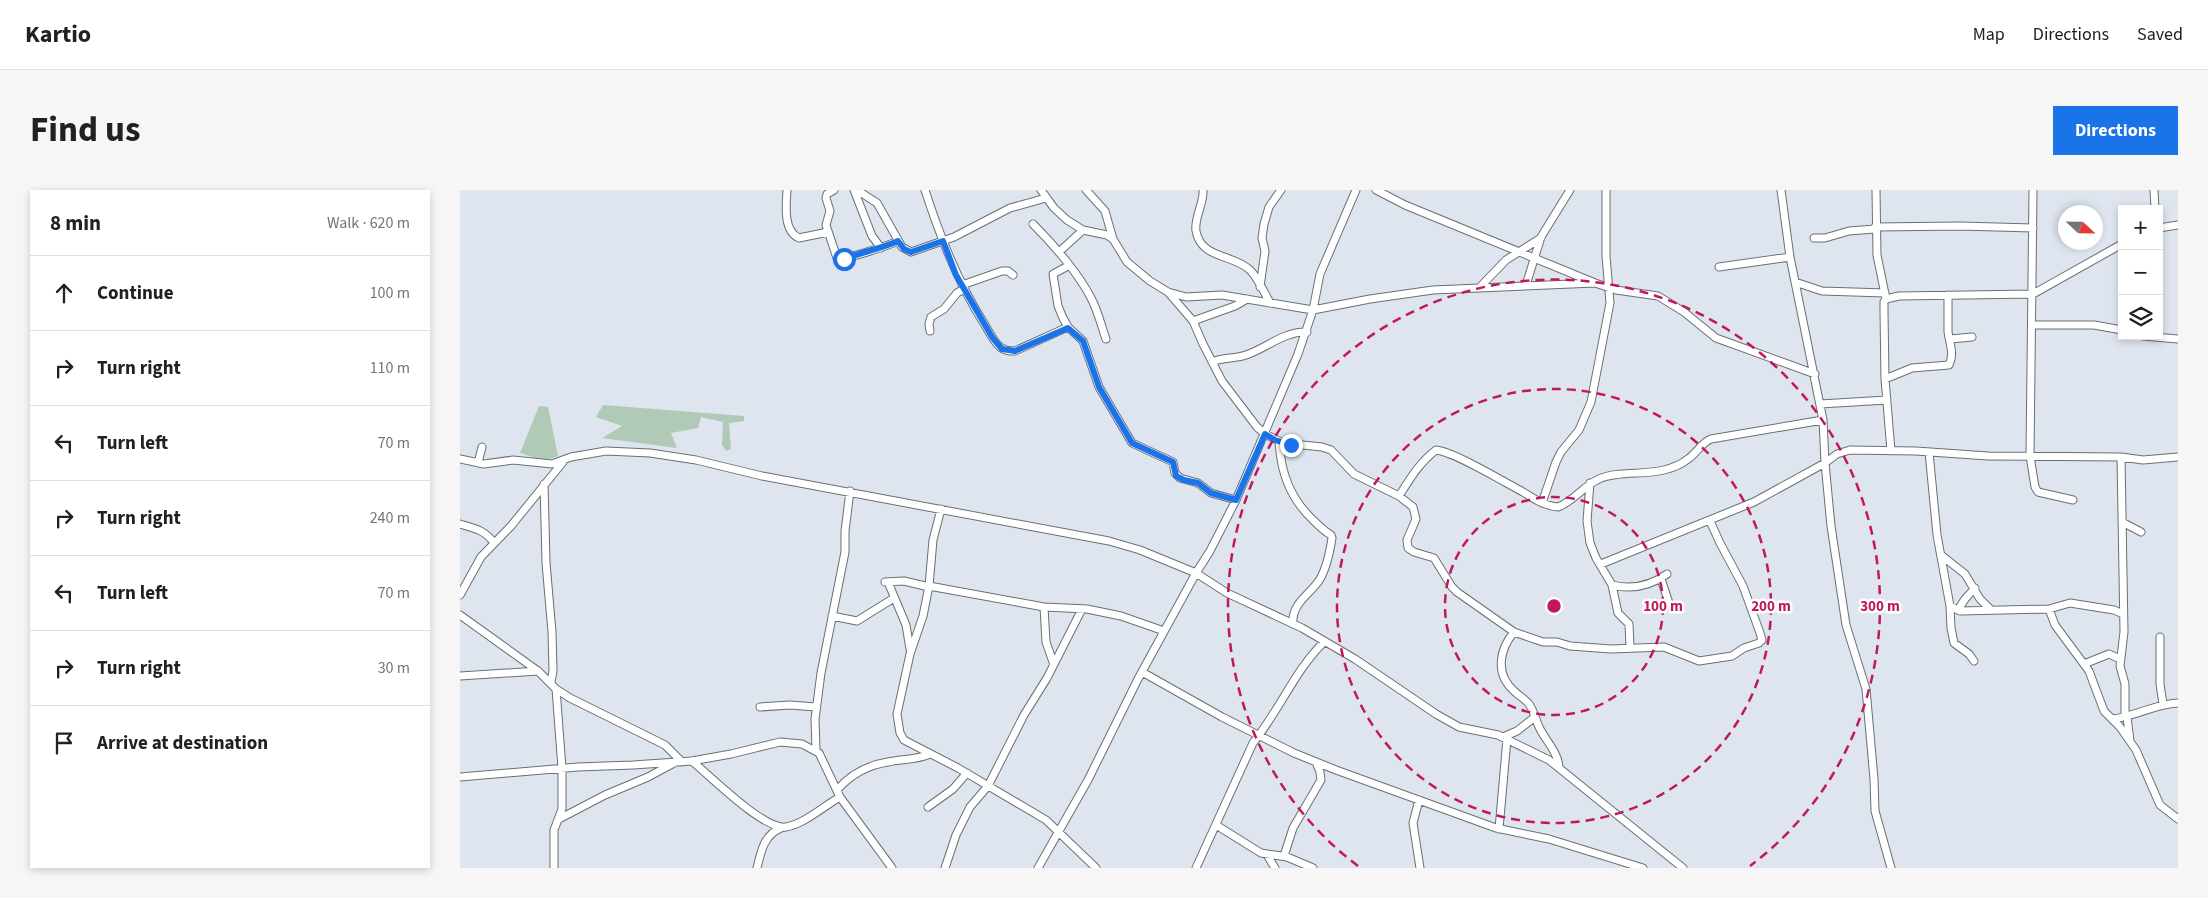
<!DOCTYPE html>
<html lang="en">
<head>
<meta charset="utf-8">
<style>
  :root { --surface:#fff; --page:#f6f6f6; --text:#202124; --muted:#757577; --line:#e0e0e0; --accent:#1a73e8 }
  body { margin:0; font-family:"Source Sans 3",sans-serif; background:var(--page); color:var(--text) }
  .controls { position:absolute; right:15px; top:15px; display:grid; overflow:hidden; border-radius:0px; box-shadow:0 2px 8px #0003 }
  .controls button { width:45px; height:45px; display:grid; place-items:center; padding:0; border:0; border-bottom:1px solid var(--line); background:var(--surface); color:var(--text); font:25px sans-serif }
  .compass { position:absolute; left:1598px; top:15px; width:45px; height:45px; border-radius:50%; background:var(--surface); box-shadow:0 2px 8px #0003; rotate:112deg }
  .stop { position:absolute; width:15px; height:15px; margin:-11px; border:4px solid #1a73e8; border-radius:50%; background:#fff }
  .stop.end { background:#1a73e8; border-color:#fff; box-shadow:0 1px 5px #0008 }
  .list { margin:0; padding:0; list-style:none }
  h2 { display:flex; justify-content:space-between; align-items:center; height:65px; margin:0; padding:0 20px; font-size:21px }
  h2 small { font-size:16px; font-weight:400; color:var(--muted) }
  .list li { display:grid; grid-template-columns:32px 1fr auto; gap:15px; align-items:center; box-sizing:border-box; height:75px; padding:0 20px; border-top:1px solid var(--line) }
  .list b { display:block; font-size:19px; white-space:nowrap }
  .list em { font-size:16px; font-style:normal; color:var(--muted) }
  .icon { flex:none; width:28px; height:28px; fill:none; stroke:currentColor; stroke-width:2; stroke-linecap:round; stroke-linejoin:round }
  .map { position:relative; flex:none; width:1718px; height:678px; overflow:hidden; border-radius:0px }
  header { display:flex; align-items:center; gap:30px; box-sizing:border-box; height:70px; padding:0 25px; background:var(--surface); border-bottom:1px solid var(--line) }
  header strong { font-size:24px }
  nav { display:flex; gap:28px; margin-inline-start:auto; font-size:18px }
  .intro { display:flex; align-items:center; justify-content:space-between; box-sizing:border-box; height:120px; padding:0 30px }
  h1 { margin:0; font-size:35px }
  .button { padding:12px 22px; border-radius:0px; background:var(--accent); color:#fff; font-size:18px; font-weight:700 }
  main { display:flex; gap:30px; padding:0 30px }
  aside { flex:1; background:var(--surface); border-radius:0px; box-shadow:0 2px 8px #0003 }
  .map>svg:first-child { display:block }
  .green { fill:#b0cab7 }
  .lines { fill:none; stroke-linecap:round; stroke-linejoin:round }
  .minor-casing { stroke:#696f78; stroke-width:9 }
  .minor { stroke:#fff; stroke-width:7 }
  .route { stroke:#1a73e8; stroke-width:6 }
  .ring { fill:none; stroke:#c2185b; stroke-width:2.5; stroke-dasharray:9 6 }
  .centre { fill:#c2185b; stroke:#fff; stroke-width:2.5 }
  .ring-label { font-size:15px; text-anchor:middle; font-weight:bold; fill:#c2185b; stroke:#fff; stroke-width:5; stroke-linejoin:round; paint-order:stroke }
</style>
</head>
<body>
<header>
<strong>Kartio</strong>
<nav><a>Map</a><a>Directions</a><a>Saved</a></nav>
</header>
<div class="intro"><h1>Find us</h1><a class="button">Directions</a></div>
<main>
<aside>
<h2>8 min<small>Walk · 620 m</small></h2>
<ul class="list">
<li><svg class="icon" aria-label="ahead" viewBox="0 0 24 24"><path d="M12 20V5M6 11l6-6 6 6"/></svg><div><b>Continue</b></div><em>100 m</em></li>
<li><svg class="icon" aria-label="right" viewBox="0 0 24 24"><path d="M7 20v-9h11M14 6l5 5-5 5"/></svg><div><b>Turn right</b></div><em>110 m</em></li>
<li><svg class="icon" aria-label="left" viewBox="0 0 24 24"><path d="M17 20v-9H6M10 6l-5 5 5 5"/></svg><div><b>Turn left</b></div><em>70 m</em></li>
<li><svg class="icon" aria-label="right" viewBox="0 0 24 24"><path d="M7 20v-9h11M14 6l5 5-5 5"/></svg><div><b>Turn right</b></div><em>240 m</em></li>
<li><svg class="icon" aria-label="left" viewBox="0 0 24 24"><path d="M17 20v-9H6M10 6l-5 5 5 5"/></svg><div><b>Turn left</b></div><em>70 m</em></li>
<li><svg class="icon" aria-label="right" viewBox="0 0 24 24"><path d="M7 20v-9h11M14 6l5 5-5 5"/></svg><div><b>Turn right</b></div><em>30 m</em></li>
<li><svg class="icon" aria-label="arrive" viewBox="0 0 24 24"><path d="M6 21V4h12l-3 4 3 4H6"/></svg><div><b>Arrive at destination</b></div></li>
</ul>
</aside>
<div class="map">
<svg width="1718" height="678" viewBox="0 0 1718 678">
  <rect width="100%" height="100%" fill="#dee5ef"/>
  <path class="green" d="M143 215 284 226V231L269 233 271 259 266 261 262 255 263 232 241 227 238 238 211 243 217 258 142 248 162 236 136 227Z
    M79 216 88 217 98 266 84 271 60 263Z"/>
  <g class="lines">
    <defs>
      <path id="minor" d="M327 0C326 15 323 41 339 48L368 42
        M374 0 367 4 366 8 370 21 366 35 377 68C384 71 429 55 438 51
        M394 0 412 46 421 58
        M397 0 417 13 442 57 451 62 494 47 550 18 586 8
        M465 0C480 47 498 93 525 135 529 142 534 152 540 157 545 161 550 161 555 161L608 137
        M581 0 594 18 607 30 623 40 647 45 653 49 667 72 690 91 708 102 726 107 762 105 853 120 910 109 973 100 1135 93
        M626 0 645 21 653 49
        M743 0C744 14 734 27 736 41 741 69 773 64 790 80 798 88 804 102 810 113
        M916 0 945 15 1135 93 1156 100 1198 106 1224 122 1256 148 1355 184
        M1321 0 1330 67 1363 230 1365 273 1371 336 1386 435 1406 499 1414 589 1415 621 1431 678
        M1416 0 1417 65 1426 109
        M1573 0 1570 266 1575 297 1578 302 1613 310
        M1694 0 1695 19
        M573 34C593 54 619 84 631 108 638 121 641 135 646 149
        M1415 37 1500 36 1573 38
        M1699 38 1718 35
        M1354 48H1365L1389 41 1415 39
        M599 62 623 40
        M608 76 593 84 598 116 603 128 608 137 623 151 639 197 672 253 713 272 715 283 720 288 738 293 751 303 776 310
        M1259 77 1330 67
        M1335 92 1362 101 1425 103
        M502 95 542 81H548L553 85
        M1066 95 1081 47 1110 0
        M800 97 805 61 802 48 804 34 809 17 821 0
        M1020 97 1046 70 1081 48
        M708 102 733 131 743 154 762 191 797 237 805 244 823 253 862 257 871 260 894 284 939 306 953 317 956 329 947 350 948 358 954 362 974 368 992 397 997 402 1054 442 1083 452H1097L1110 456 1151 459 1204 457 1239 471 1272 466 1284 458 1299 453 1302 450 1300 443 1283 396 1260 353 1250 331
        M733 131 775 116 787 109
        M1572 135H1634L1662 140
        M470 141 469 134 471 127 484 119 497 103 504 99
        M1683 146 1718 149
        M1490 149 1512 147
        M752 172C763 167 775 169 786 165 807 158 824 141 847 142
        M1425 189 1452 178 1489 175C1495 163 1489 153 1488 141 1488 129 1488 117 1488 105
        M1360 214 1427 210
        M819 252C821 283 830 308 853 330 858 335 864 341 871 345L872 348C870 361 867 377 860 389 851 404 831 413 833 434
        M1431 261 1425 189 1424 122V112L1426 109 1439 106 1573 104 1662 54
        M1469 262 1477 345 1490 416 1500 421 1589 419 1595 435 1629 481 1644 521 1660 537 1676 560 1700 615 1718 629
        M1661 267 1664 442 1660 476 1665 494V527
        M0 269 24 274 53 270 92 274 111 267 146 261 190 263 236 270 302 286 649 351 680 360 736 383 767 403 842 438 895 469 976 524 999 537 1038 545 1089 570 1223 678
        M18 273 22 257
        M1130 293 1127 331 1130 353 1136 368 1152 395 1158 423 1169 434 1170 457
        M84 294 86 373 92 442 93 481 91 492
        M939 306C950 289 959 273 976 260 995 262 1044 292 1063 302 1074 309 1085 316 1098 317 1114 311 1123 296 1139 289 1156 281 1184 285 1204 280 1212 278 1222 274 1228 269 1237 263 1241 253 1251 249L1363 230
        M1082 313 1096 272 1101 262 1119 240 1131 212 1150 113 1146 66V0
        M481 319 473 350 469 396 463 426 450 464 437 524 440 543 444 550 498 578 586 630 636 678
        M1662 332 1681 342
        M0 334C14 338 25 340 34 353
        M1481 365 1505 384 1520 409 1531 420
        M1141 374 1294 312 1365 273 1377 264 1390 260 1456 261 1528 266 1661 267 1683 270 1718 267
        M1201 389 1209 413
        M425 392 444 391 469 397
        M428 392 446 435 450 459
        M1152 395C1172 400 1190 396 1207 384
        M469 396 584 417 627 419 661 426 704 441
        M0 405 21 367 51 336 103 272
        M1490 416 1491 438 1494 453 1509 464 1514 471
        M584 417 586 452 593 472
        M1589 419 1610 413 1654 420 1663 424
        M1498 420 1505 409 1515 398
        M0 425 78 481 96 499 102 578V619L94 640V678
        M372 426 397 431 434 408
        M1054 442C1039 460 1035 484 1054 501 1058 505 1065 509 1069 514 1074 521 1076 531 1080 539 1087 552 1098 563 1099 577
        M1700 447V494L1703 514
        M1624 474 1649 464 1660 469
        M682 482 762 527 834 563 876 580 1036 638 1089 649 1183 678
        M0 486 78 481
        M96 499 110 508 205 555 222 572
        M300 517 330 515 356 517
        M1667 527 1670 551
        M1653 529C1676 526 1695 514 1718 513
        M1043 547 1057 541 1075 527
        M356 560 355 529 361 483 385 362V341L390 301
        M232 571C249 585 305 641 326 637 344 634 364 616 380 607
        M0 587 118 577 173 575 232 571 271 564 320 552 342 554 359 563 380 607 432 678
        M377 600C390 585 408 575 428 572 442 569 456 570 470 564
        M959 610 953 633 960 678
        M468 617 493 599 507 583
        M99 629 145 605 188 587 216 572
        M756 635 801 663 827 667 853 678
        M1039 639 1047 549
        M807 665 815 678
        M824 666 833 638 861 590 860 582 856 572
        M297 678C301 661 304 645 321 638
        M485 678 496 645 510 617 528 596 564 525 587 488 622 419
        M578 678 628 590 678 489 736 383 750 361 776 310 838 164 853 120 860 84 896 0
        M736 678 793 553C819 521 835 480 864 452"/>
    </defs>
    <use href="#minor" class="minor-casing"/>
    <use href="#minor" class="minor"/>
  </g>
  <g class="lines">
    <path class="route" d="M384 69C402 62 420 59 438 51L444 59 451 62 483 51 496 85 532 147 542 159 555 161 608 138 623 151 639 197 672 253 713 272 716 286 724 290 738 293 751 303 776 310 805 244 815 250 831 255"/>
  </g>
  <g class="ring">
    <circle cx="1094" cy="416" r="109"/>
    <circle cx="1094" cy="416" r="217"/>
    <path d="M898 676A326 326 0 1 1 1290 676"/>
  </g>
  <circle cx="1094" cy="416" r="8" class="centre"/>
  <g class="ring-label">
    <text x="1203" y="421">100 m</text>
    <text x="1311" y="421">200 m</text>
    <text x="1420" y="421">300 m</text>
  </g>
</svg>
<div class="controls">
<button>+</button>
<button>−</button>
<button><svg class="icon" aria-label="layers" viewBox="0 0 24 24"><path d="M12 4l9 5-9 5-9-5zM3 14l9 5 9-5"/></svg></button>
</div>
<svg class="compass" viewBox="-18 -18 36 36"><path d="M0-13l5 13h-10z" fill="#e53935"/><path d="M0 13l5-13h-10z" fill="#757577"/></svg>
<div class="stop" style="left:384px;top:69px"></div>
<div class="stop end" style="left:831px;top:255px"></div>
</div>
</main>
</body>
</html>
